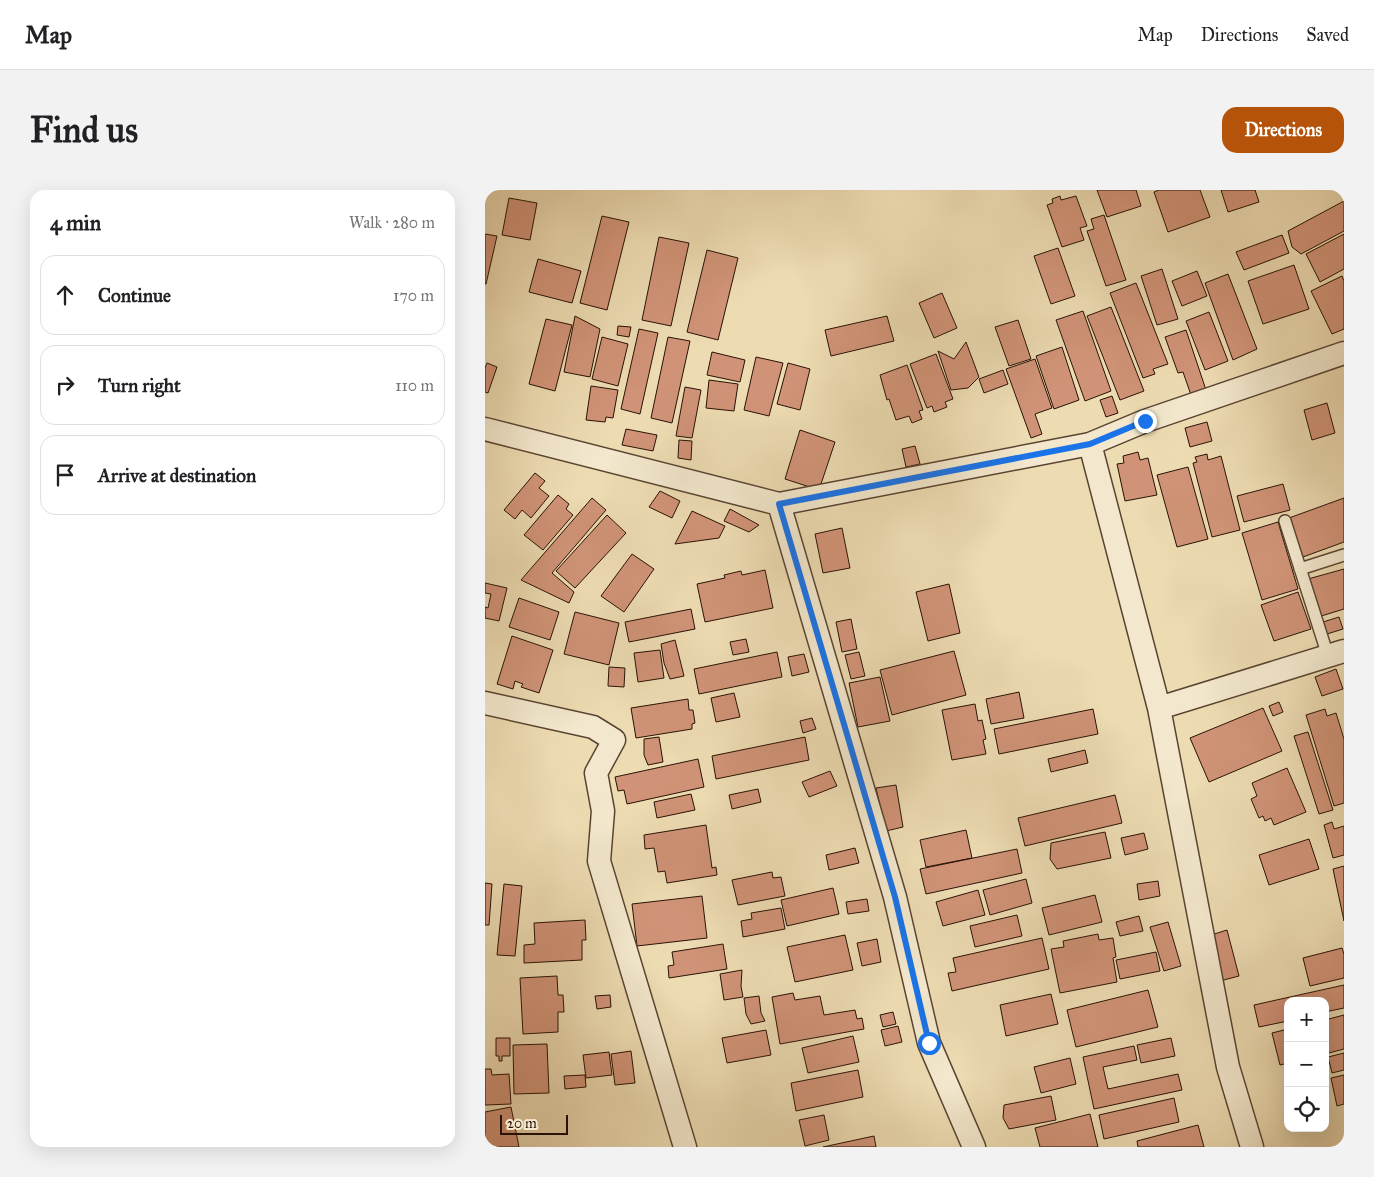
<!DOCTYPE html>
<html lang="en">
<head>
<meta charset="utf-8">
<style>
  :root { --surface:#fff; --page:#f2f2f2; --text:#202124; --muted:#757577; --line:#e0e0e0; --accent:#b45309 }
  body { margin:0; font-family:"IM FELL Great Primer",serif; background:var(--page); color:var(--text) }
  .controls { position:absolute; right:15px; bottom:15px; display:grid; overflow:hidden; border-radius:10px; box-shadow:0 5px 20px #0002 }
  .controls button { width:45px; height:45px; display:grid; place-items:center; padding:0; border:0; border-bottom:1px solid var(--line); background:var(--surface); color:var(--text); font:25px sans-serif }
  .scale { position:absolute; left:15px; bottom:12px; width:68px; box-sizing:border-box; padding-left:5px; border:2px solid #291206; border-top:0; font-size:14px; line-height:18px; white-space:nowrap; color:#291206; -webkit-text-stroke:4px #f3e8cd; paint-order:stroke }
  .stop { position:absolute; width:15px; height:15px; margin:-11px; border:4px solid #1a73e8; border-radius:50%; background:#fff }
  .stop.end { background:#1a73e8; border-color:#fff; box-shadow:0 1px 5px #0008 }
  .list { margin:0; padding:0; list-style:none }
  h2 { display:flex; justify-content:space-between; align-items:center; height:65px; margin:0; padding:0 20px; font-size:21px }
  h2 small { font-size:16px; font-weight:400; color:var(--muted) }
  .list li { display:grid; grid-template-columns:32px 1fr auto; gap:15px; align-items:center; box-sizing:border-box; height:80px; margin:0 10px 10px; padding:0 10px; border:1px solid var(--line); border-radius:15px }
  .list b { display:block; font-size:19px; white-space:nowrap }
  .list em { font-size:16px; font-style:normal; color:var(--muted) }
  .icon { flex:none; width:28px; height:28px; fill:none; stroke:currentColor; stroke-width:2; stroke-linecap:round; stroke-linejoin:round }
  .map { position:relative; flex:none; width:859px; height:957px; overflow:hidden; border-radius:15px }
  header { display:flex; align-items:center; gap:30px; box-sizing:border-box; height:70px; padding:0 25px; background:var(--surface); border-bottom:1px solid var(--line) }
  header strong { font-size:24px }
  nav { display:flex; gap:28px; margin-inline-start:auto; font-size:18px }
  .intro { display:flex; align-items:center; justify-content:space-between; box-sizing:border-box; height:120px; padding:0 30px }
  h1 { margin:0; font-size:35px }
  .button { padding:12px 22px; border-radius:15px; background:var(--accent); color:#fff; font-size:18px; font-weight:700 }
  main { display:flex; gap:30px; padding:0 30px }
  aside { flex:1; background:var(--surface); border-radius:15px; box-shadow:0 5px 20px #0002 }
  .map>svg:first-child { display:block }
  .building { fill:#d09377; stroke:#291206 }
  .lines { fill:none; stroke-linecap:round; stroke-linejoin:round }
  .lane-casing { stroke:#5a4431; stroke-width:14 }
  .street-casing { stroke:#5a4431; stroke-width:25 }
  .lane { stroke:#f3e8cd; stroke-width:11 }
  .street { stroke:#f3e8cd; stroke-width:22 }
  .route { stroke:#1a73e8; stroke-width:6 }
</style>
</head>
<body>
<header>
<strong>Map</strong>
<nav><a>Map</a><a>Directions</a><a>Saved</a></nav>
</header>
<div class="intro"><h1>Find us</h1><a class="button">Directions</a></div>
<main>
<aside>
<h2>4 min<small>Walk · 280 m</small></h2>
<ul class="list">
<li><svg class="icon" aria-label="ahead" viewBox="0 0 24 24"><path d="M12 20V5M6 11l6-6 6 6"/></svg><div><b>Continue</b></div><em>170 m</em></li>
<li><svg class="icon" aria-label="right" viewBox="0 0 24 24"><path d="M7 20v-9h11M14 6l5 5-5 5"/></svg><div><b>Turn right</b></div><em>110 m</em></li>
<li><svg class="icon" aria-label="arrive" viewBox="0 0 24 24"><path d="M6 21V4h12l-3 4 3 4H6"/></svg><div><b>Arrive at destination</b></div></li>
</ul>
</aside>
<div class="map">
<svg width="859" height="957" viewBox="0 0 859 957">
  <rect width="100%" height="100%" fill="#eddbb2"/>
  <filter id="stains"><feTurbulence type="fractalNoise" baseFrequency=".004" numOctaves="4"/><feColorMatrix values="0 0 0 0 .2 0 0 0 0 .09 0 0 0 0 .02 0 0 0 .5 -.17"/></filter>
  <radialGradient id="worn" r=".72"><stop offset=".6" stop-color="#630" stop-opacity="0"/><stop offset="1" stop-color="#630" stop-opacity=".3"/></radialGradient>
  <path class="building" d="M612 0H651L656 16 622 27Z
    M674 0H715L725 27 683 42 669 2Z
    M736 0H770L774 12 743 22Z
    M575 6 576 10 591 6 602 36 595 38 599 50 577 57 562 15 568 13 567 9Z
    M24 8 52 13 45 50 17 45Z
    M859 11V41L816 64 807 57 803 41Z
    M619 25 641 90 621 96 602 41 609 39 606 29Z
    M117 26 144 32 122 120 95 113Z
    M0 44 12 46 1 94H0Z
    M859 44V79L835 92 821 64Z
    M797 45 804 63 759 80 751 62Z
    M174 47 204 53 186 136 157 130Z
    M573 58 590 106 566 114 549 66Z
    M222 60 253 68 233 150 202 142Z
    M53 69 96 81 87 113 44 102Z
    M809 75 824 119 778 134 763 91Z
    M677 79 693 129 672 135 656 86Z
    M712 81 722 106 697 116 687 91Z
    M743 84 772 159 748 170 720 93Z
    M857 86 859 91V139L847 144 826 101Z
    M651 93 683 174 668 179 670 184 658 188 625 103Z
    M457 103 472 138 449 148 434 113Z
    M626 117 659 201 635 210 602 126Z
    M598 121 626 201 600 211 571 130Z
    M724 122 743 171 720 180 701 131Z
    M90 126 115 139 105 187 79 182Z
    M402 126 409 151 346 166 340 140Z
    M61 129 87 135 70 201 44 194Z
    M533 130 546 169 524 176 510 137Z
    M133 136 146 137 144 147 132 145Z
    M154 139 173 143 155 224 136 219Z
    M701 140 721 200 706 205 698 182 693 183 680 147Z
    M117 147 143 154 133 196 107 189Z
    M183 147 205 151 187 233 166 228Z
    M481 152 494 187 483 198 466 200 453 161 469 169Z
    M577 157 594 210 569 219 551 166Z
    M227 162 260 170 255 192 222 185Z
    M451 164 468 209 460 212 462 217 449 222 447 216 442 218 425 174Z
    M271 167 298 173 284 226 259 220Z
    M550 169 567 218 550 224 557 244 546 248 521 179Z
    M2 173 12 177 3 203 0 202V178Z
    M303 173 325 179 315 220 292 214Z
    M422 175 438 220 434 221 437 229 427 233 424 226 411 230 404 209 402 210 395 185Z
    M518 180 523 194 499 203 494 189Z
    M224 190 253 194 249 221 221 218Z
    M106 196 133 200 128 228 121 227 120 232 101 230Z
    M200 197 216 200 207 248 191 246Z
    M627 206 633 223 621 227 615 210Z
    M842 213 850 243 827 250 819 220Z
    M722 232 727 251 705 257 700 238Z
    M141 239 172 245 168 261 137 255Z
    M315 240 350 252 334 300 300 289Z
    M194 250 207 251 206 270 193 268Z
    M430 256 435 274 421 277 417 259Z
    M653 262 655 270 663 268 672 305 640 311 632 274 639 273 638 266Z
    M722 264 723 270 736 266 755 340 727 347 708 273 712 272 710 267Z
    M703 277 723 349 692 357 672 285Z
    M50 283 60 291 54 298 64 306 46 328 37 320 30 329 19 320Z
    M798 294 805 320 759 332 752 306Z
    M175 301 195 311 187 328 164 317Z
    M73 305 84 314 81 319 88 325 58 360 39 345Z
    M107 308 121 320 67 383 89 402 84 413 36 390Z
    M859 308V352L818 367 804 328Z
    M245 319 274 335 264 342 239 331Z
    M207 321 240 336 234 348 190 354Z
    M122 325 141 343 90 398 71 381Z
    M793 332 813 399 777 410 757 343Z
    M357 338 365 378 338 383 330 344Z
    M147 364 169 379 139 422 116 406Z
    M859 379V419L833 427 823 389Z
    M280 380 288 418 220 432 212 394 240 388 239 385 256 381 257 385Z
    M0 393 22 398 14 431 0 428V417L3 418 6 404 0 403Z
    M464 394 475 443 443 451 431 402Z
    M813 402 826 439 789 451 776 415Z
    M34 408 74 422 65 450 24 437Z
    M206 419 210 439 144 452 140 432Z
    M90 422 134 433 124 475 79 464Z
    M854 427 858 439 842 444 838 432Z
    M366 429 372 459 357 462 351 432Z
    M27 446 68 460 54 503 36 497 38 494 30 491 28 499 12 494Z
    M261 449 264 462 248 465 245 452Z
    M190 450 199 486 185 489 179 473 176 454Z
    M175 460 179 488 153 492 149 463Z
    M469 461 481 505 407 525 395 480Z
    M292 462 297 487 214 504 209 479Z
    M374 462 380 486 366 489 360 465Z
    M319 464 324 482 307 486 303 467Z
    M124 477 140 478 139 497 123 496Z
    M851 479 858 499 837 506 830 487Z
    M395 487 405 531 373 537 364 493Z
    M534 502 539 528 506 534 501 509Z
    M249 503 255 527 231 532 226 508Z
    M203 509 204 520H208L210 533 207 534V539L151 548 146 518Z
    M794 512 798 522 788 526 784 516Z
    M490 514 493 531 497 530 501 549 498 550 501 564 467 570 457 520Z
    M778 518 797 561 724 592 705 548Z
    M608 519 613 544 514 564 509 539Z
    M840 519 842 526 851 523 859 549V613L849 616 821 525Z
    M327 528 331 539 318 543 315 531Z
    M823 542 848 620 834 624 809 546Z
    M174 547 178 572 163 575 159 565V549Z
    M320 547 324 570 231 589 227 566Z
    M600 560 603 573 566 582 563 569Z
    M213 569 219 597 142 614 139 600 133 601 130 587Z
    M802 578 821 622 789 635 786 628 780 631 778 626 774 628 766 609 772 606 767 593Z
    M345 581 352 596 324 607 317 592Z
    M411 595 418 637 401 641 391 598Z
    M273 599 276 612 247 619 244 605Z
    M206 604 210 620 172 628 169 612Z
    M630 605 637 633 540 656 533 628Z
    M847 632 849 639 859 636V665L848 668 839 635Z
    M221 635 227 678 231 677 232 685 182 693 180 681 173 682 169 658 160 659 159 645Z
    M481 640 487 668 441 677 435 650Z
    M620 642 626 668 572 679 565 669 566 653Z
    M659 643 663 659 640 665 636 648Z
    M824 649 834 679 784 695 774 665Z
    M370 658 374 673 344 680 341 665Z
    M532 659 537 683 441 704 435 679Z
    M859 676V731L848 679Z
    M287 682 288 688 296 687 300 706 253 715 247 690Z
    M541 689 547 713 505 725 498 700Z
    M673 691 675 706 654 710 652 694Z
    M0 693 7 694 4 735H0Z
    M19 694 37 696 30 766 12 765Z
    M348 698 354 724 302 736 296 710Z
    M493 700 500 725 458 736 451 712Z
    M610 705 617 732 564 745 557 718Z
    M217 706 222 748 152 756 147 714Z
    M382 709 384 721 363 724 361 712Z
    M296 718 300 739 258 747 256 731 267 729 266 723Z
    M532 725 537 746 490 757 485 736Z
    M654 726 658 741 635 746 631 732Z
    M100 730 101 750H97V770L39 773V755L50 754 49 733Z
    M683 732 696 776 679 781 665 737Z
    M742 740 754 786 735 791 723 746Z
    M613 744 614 750 628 748 631 767 628 768 632 792 575 803 566 759 579 757 578 751Z
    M360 745 368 780 310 792 302 757Z
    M557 748 564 779 467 801 463 783 471 782 468 768Z
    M392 749 396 772 377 776 372 753Z
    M238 754 242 779 184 788 183 776 189 775 187 762Z
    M857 758 859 764V788L825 796 818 768Z
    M671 762 675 781 635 789 631 770Z
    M257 780 256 796 258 807 239 810 235 784Z
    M72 786 73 805H78L79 822H73V842L38 844 35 788Z
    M859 795V818L840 822V811H803V831L774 837 769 815Z
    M663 800 673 837 591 857 582 820Z
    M308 803 310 810 335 806 339 825 370 820 372 829 377 828 379 839 295 854 287 807Z
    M566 804 573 834 521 846 515 815Z
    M125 805 126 817 112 819 110 806Z
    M274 806 276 823 280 831 266 834 261 824 259 808Z
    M408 822 411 834 398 837 395 825Z
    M859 825V859L840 864V830Z
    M413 836 417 852 400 856 396 840Z
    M803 839V873L795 875 787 843Z
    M281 840 286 865 242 873 237 848Z
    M368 846 374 872 323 883 317 858Z
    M11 848H25V866H17V871H14V866H11Z
    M686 848 690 866 656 873 652 855Z
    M62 854 64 903 29 904 28 855Z
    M649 856 652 870 618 877 623 899 693 884 697 900 609 919 598 867Z
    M146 861 150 893 130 895 126 864Z
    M124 862 127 885 101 888 98 865Z
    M859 863V880L847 883 843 867Z
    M585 868 591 894 556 903 549 877Z
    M0 879H6L7 885 24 884 26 914 0 915Z
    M373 880 378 907 311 921 306 893Z
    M100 885 101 897 80 899 79 886Z
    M859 885V914L852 916 846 888Z
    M566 906 571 930 524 939 518 928 519 915Z
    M689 908 694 932 619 949 614 925Z
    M26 917 34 957H0V922Z
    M605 924 613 957H555L550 938Z
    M339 925 344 950 320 956 314 930Z
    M713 935 719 957H653L652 951Z
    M389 946 391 957H338Z"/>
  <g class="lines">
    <defs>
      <path id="lane" d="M800 331 843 466
        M815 379 859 365"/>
      <path id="street" d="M0 239 294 314 605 254 660 231 859 163
        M605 254 674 518 743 877 767 957
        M294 314 410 707 444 853 489 957
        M0 513 108 537 129 550 111 583 118 621 114 671 200 957
        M674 518 859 461"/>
    </defs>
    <use href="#lane" class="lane-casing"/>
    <use href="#street" class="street-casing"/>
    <use href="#lane" class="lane"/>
    <use href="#street" class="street"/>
  </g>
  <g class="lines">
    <path class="route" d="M444 853 410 707 294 314 605 254 660 231"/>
  </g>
  <rect width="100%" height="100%" filter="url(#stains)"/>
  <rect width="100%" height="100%" fill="url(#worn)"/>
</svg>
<div class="controls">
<button>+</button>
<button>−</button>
<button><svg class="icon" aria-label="locate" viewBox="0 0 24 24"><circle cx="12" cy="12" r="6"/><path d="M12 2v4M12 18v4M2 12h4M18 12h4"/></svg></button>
</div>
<div class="scale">20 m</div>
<div class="stop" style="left:444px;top:853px"></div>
<div class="stop end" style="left:660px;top:231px"></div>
</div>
</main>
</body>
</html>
